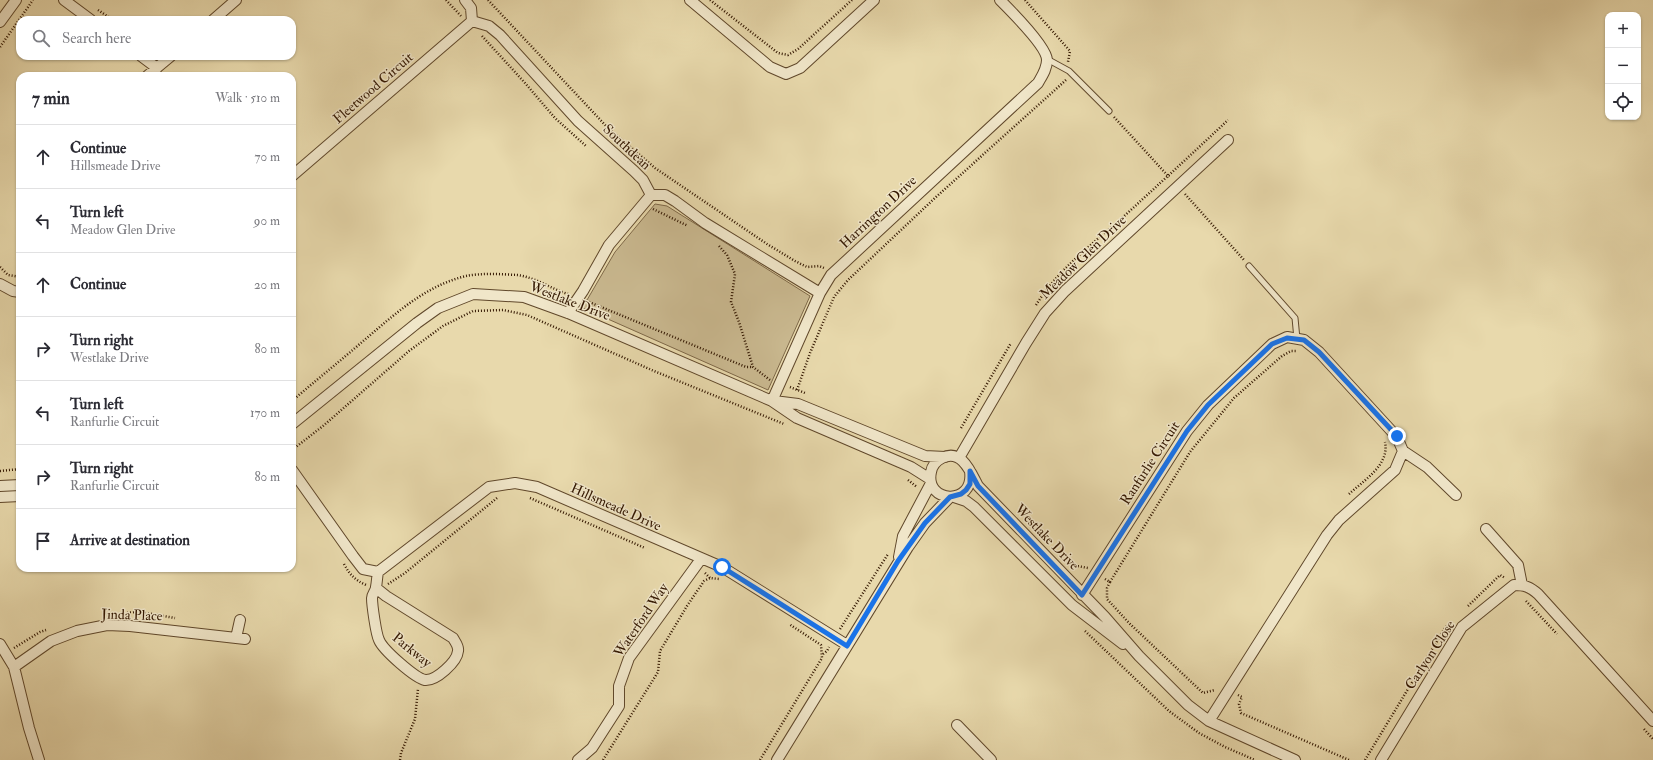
<!DOCTYPE html>
<html lang="en">
<head>
<meta charset="utf-8">
<style>
  :root { --surface:#fff; --page:#f2f2f3; --text:#2b2b33; --muted:#7c7c81; --line:#e1e1e2 }
  body { margin:0; font-family:"IM FELL Double Pica",serif; background:var(--page); color:var(--text) }
  .controls { position:absolute; right:12px; top:12px; display:grid; overflow:hidden; border-radius:8px; box-shadow:0 1px 3px #0004 }
  .controls button { width:36px; height:36px; display:grid; place-items:center; padding:0; border:0; border-bottom:1px solid var(--line); background:var(--surface); color:var(--text); font:20px sans-serif }
  .stop { position:absolute; width:12px; height:12px; margin:-9px; border:3px solid #1a73e8; border-radius:50%; background:#fff }
  .stop.end { background:#1a73e8; border-color:#fff; box-shadow:0 1px 4px #0008 }
  .list { margin:0; padding:0; list-style:none }
  h2 { display:flex; justify-content:space-between; align-items:center; height:52px; margin:0; padding:0 16px; font-size:17px }
  h2 small { font-size:13px; font-weight:400; color:var(--muted) }
  .list li { display:grid; grid-template-columns:26px 1fr auto; gap:12px; align-items:center; box-sizing:border-box; height:64px; padding:0 16px; border-top:1px solid var(--line) }
  .list b { display:block; font-size:15px; white-space:nowrap }
  .list p { margin:0; font-size:13px; white-space:nowrap; color:var(--muted) }
  .list em { font-size:13px; font-style:normal; color:var(--muted) }
  .icon { flex:none; width:22px; height:22px; fill:none; stroke:currentColor; stroke-width:2; stroke-linecap:round; stroke-linejoin:round }
  .map { position:relative; flex:none; width:1653px; height:760px; overflow:hidden }
  .search { position:absolute; background:var(--surface); box-shadow:0 1px 3px #0004; left:16px; top:16px; width:280px; height:44px; display:flex; align-items:center; gap:10px; box-sizing:border-box; padding:0 14px; border-radius:12px; color:var(--muted); font-size:15px }
  .panel { position:absolute; background:var(--surface); box-shadow:0 1px 3px #0004; left:16px; top:72px; width:280px; height:500px; border-radius:12px }
  .map>svg:first-child { display:block }
  .green { fill:#c9b88f; stroke:#7e6848 }
  .lines { fill:none; stroke-linecap:round; stroke-linejoin:round }
  .lane-casing { stroke:#60482b; stroke-width:7 }
  .street-casing { stroke:#60482b; stroke-width:12 }
  .path { stroke:#331700; stroke-width:2.5; stroke-dasharray:1 2; stroke-linecap:butt }
  .lane { stroke:#f0e6c9; stroke-width:5 }
  .street { stroke:#f0e6c9; stroke-width:10 }
  .route { stroke:#1a73e8; stroke-width:5 }
  .labels { text-anchor:middle; dominant-baseline:central; stroke-width:3; stroke-linejoin:round; paint-order:stroke }
  .street-label { font-size:14px; fill:#331700; stroke:#f0e6c9 }
</style>
</head>
<body>
<div class="map">
<svg width="1653" height="760" viewBox="0 0 1653 760">
  <rect width="100%" height="100%" fill="#e8d9ac"/>
  <filter id="stains"><feTurbulence type="fractalNoise" baseFrequency=".005" numOctaves="4"/><feColorMatrix values="0 0 0 0 .2 0 0 0 0 .09 0 0 0 0 .02 0 0 0 .5 -.17"/></filter>
  <radialGradient id="worn" r=".72"><stop offset=".6" stop-color="#630" stop-opacity="0"/><stop offset="1" stop-color="#630" stop-opacity=".3"/></radialGradient>
  <path class="green" d="M655 204 667 206 810 296 768 390 574 304 587 300 615 252Z"/>
  <g class="lines">
    <defs>
      <path id="lane" d="M1047 59 1069 71 1109 111
        M1249 266 1295 318 1297 339"/>
      <path id="street" d="M64 0 91 20
        M465 0 471 8 472 21 489 26 500 35 578 121 634 171 643 180 651 195H665L675 201 705 223 820 293
        M690 0 770 67 786 74 800 68 874 0
        M213 20 236 0
        M0 22 16 0
        M141 56 157 68
        M147 76 171 56
        M292 176 472 21
        M0 284 13 291 20 292
        M568 313 583 291 609 245 651 195
        M772 401 820 293 831 275 1038 83C1042 76 1047 69 1047 60 1047 47 1011 11 1000 0
        M774 401 798 404 925 456 945 457
        M292 424 417 323 438 308 473 294 524 297 568 313 772 401 797 418 911 467 930 479
        M1403 451 1427 467 1456 495
        M959 458 1026 343 1045 313 1065 291 1228 140
        M292 470 353 556 363 569 378 572
        M970 471C975 507 924 503 931 472 932 466 936 461 942 458 962 448 971 473 978 486L1105 617 1139 656 1188 705 1209 721 1295 760
        M0 486 20 485
        M0 497 20 496
        M954 497 966 501 974 507 1072 605 1123 644
        M1486 529 1518 565 1522 585
        M899 557 903 536 931 483
        M378 572 489 487 515 483 537 487 722 567 847 645
        M376 588 386 596 453 638C455 642 459 646 458 651 457 662 436 681 425 680 415 678 383 650 379 640 376 634 372 605 372 598 372 594 376 591 376 587 377 582 377 577 378 572
        M1082 595 1187 431 1208 405 1272 344 1287 337 1304 340 1319 352 1397 437 1403 451 1395 470 1339 520 1327 535 1209 721
        M236 638 240 620
        M0 644 14 667 29 728 39 760
        M14 667 51 641 77 631 107 625 130 626 245 639
        M957 725 991 760
        M578 760 592 748 619 706V686L629 658 701 559
        M777 760 908 547 925 523 950 497
        M1381 760 1462 627 1514 585C1525 585 1530 587 1538 594L1653 721"/>
    </defs>
    <use href="#lane" class="lane-casing"/>
    <use href="#street" class="street-casing"/>
    <path class="path" d="M446 0 461 16
      M488 0 607 127 655 168 767 244 795 261 807 267 819 266 824 268
      M710 0 778 53 788 55 798 49 852 0
      M1025 0 1070 51 1068 62
      M98 10 113 20
      M482 36 525 83 555 118 587 147
      M0 47 33 0
      M1114 117 1169 177
      M1185 194 1244 260
      M653 209 688 226
      M719 246 727 255 735 274 731 302 739 322 753 367 770 380
      M0 267 8 275 20 277
      M589 302 746 367H753
      M1036 305C1057 271 1091 245 1121 219 1157 186 1193 153 1228 120
      M790 387 805 393
      M797 390 810 353 834 297 848 280 936 197 1066 80
      M292 401C315 381 339 362 362 342 393 316 424 286 466 276 481 273 501 274 517 275 535 277 551 289 568 294
      M961 428 1011 343
      M292 450 323 426 409 351 443 326 473 311 503 310 527 315 654 371 784 424
      M0 471 20 469
      M908 480 917 487
      M1349 494C1363 481 1390 465 1385 442
      M530 498 645 548
      M344 564C350 575 355 580 366 585
      M1072 565 1088 568
      M705 573 710 578
      M1105 579 1110 582 1107 588V599L1129 623 1203 693 1215 690
      M1110 582 1190 452 1234 398 1282 356 1291 351H1296
      M388 584 405 573 497 498
      M1526 601 1557 634
      M1468 606 1500 575 1505 578
      M121 613 140 612 175 618
      M840 629 888 554
      M1085 631 1169 711 1199 733 1225 747 1255 760
      M14 648 40 632 46 630
      M823 654 827 651 829 647
      M1238 695 1242 697 1239 704 1241 713 1349 760
      M1644 729 1653 739
      M400 760 401 753 415 719 418 689
      M603 760 658 672 660 651 687 606 704 581 710 578 719 579
      M760 760 822 658 821 645 789 624
      M1365 760 1445 628 1450 623"/>
    <use href="#lane" class="lane"/>
    <use href="#street" class="street"/>
  </g>
  <g class="lines">
    <path class="route" d="M722 567 847 646 898 561 925 523 950 497 961 494 966 490 970 484V471L978 486 1082 595 1187 431 1208 405 1272 344 1287 338 1304 340 1319 352 1397 436"/>
  </g>
  <g class="labels">
    <g class="street-label">
      <text transform="translate(373 88) rotate(-41)">Fleetwood Circuit</text>
      <text transform="translate(627 147) rotate(43)">Southdean</text>
      <text transform="translate(878 212) rotate(-43)">Harrington Drive</text>
      <text transform="translate(1083 257) rotate(-44)">Meadow Glen Drive</text>
      <text transform="translate(570 301) rotate(21)">Westlake Drive</text>
      <text transform="translate(1150 463) rotate(-57)">Ranfurlie Circuit</text>
      <text transform="translate(616 507) rotate(24)">Hillsmeade Drive</text>
      <text transform="translate(1047 537) rotate(46)">Westlake Drive</text>
      <text transform="translate(132 615) rotate(2)">Jinda Place</text>
      <text transform="translate(641 620) rotate(-56)">Waterford Way</text>
      <text transform="translate(412 650) rotate(39)">Parkway</text>
      <text transform="translate(1430 655) rotate(-57)">Carlyon Close</text>
    </g>
  </g>
  <rect width="100%" height="100%" filter="url(#stains)"/>
  <rect width="100%" height="100%" fill="url(#worn)"/>
</svg>
<div class="controls">
<button>+</button>
<button>−</button>
<button><svg class="icon" aria-label="locate" viewBox="0 0 24 24"><circle cx="12" cy="12" r="6"/><path d="M12 2v4M12 18v4M2 12h4M18 12h4"/></svg></button>
</div>
<div class="stop" style="left:722px;top:567px"></div>
<div class="stop end" style="left:1397px;top:436px"></div>
<div class="search"><svg class="icon" aria-label="search" viewBox="0 0 24 24"><circle cx="10" cy="10" r="6"/><path d="M15 15l6 6"/></svg>Search here</div>
<section class="panel">
<h2>7 min<small>Walk · 510 m</small></h2>
<ul class="list">
<li><svg class="icon" aria-label="ahead" viewBox="0 0 24 24"><path d="M12 20V5M6 11l6-6 6 6"/></svg><div><b>Continue</b><p>Hillsmeade Drive</p></div><em>70 m</em></li>
<li><svg class="icon" aria-label="left" viewBox="0 0 24 24"><path d="M17 20v-9H6M10 6l-5 5 5 5"/></svg><div><b>Turn left</b><p>Meadow Glen Drive</p></div><em>90 m</em></li>
<li><svg class="icon" aria-label="ahead" viewBox="0 0 24 24"><path d="M12 20V5M6 11l6-6 6 6"/></svg><div><b>Continue</b></div><em>20 m</em></li>
<li><svg class="icon" aria-label="right" viewBox="0 0 24 24"><path d="M7 20v-9h11M14 6l5 5-5 5"/></svg><div><b>Turn right</b><p>Westlake Drive</p></div><em>80 m</em></li>
<li><svg class="icon" aria-label="left" viewBox="0 0 24 24"><path d="M17 20v-9H6M10 6l-5 5 5 5"/></svg><div><b>Turn left</b><p>Ranfurlie Circuit</p></div><em>170 m</em></li>
<li><svg class="icon" aria-label="right" viewBox="0 0 24 24"><path d="M7 20v-9h11M14 6l5 5-5 5"/></svg><div><b>Turn right</b><p>Ranfurlie Circuit</p></div><em>80 m</em></li>
<li><svg class="icon" aria-label="arrive" viewBox="0 0 24 24"><path d="M6 21V4h12l-3 4 3 4H6"/></svg><div><b>Arrive at destination</b></div></li>
</ul>
</section>
</div>
</body>
</html>
